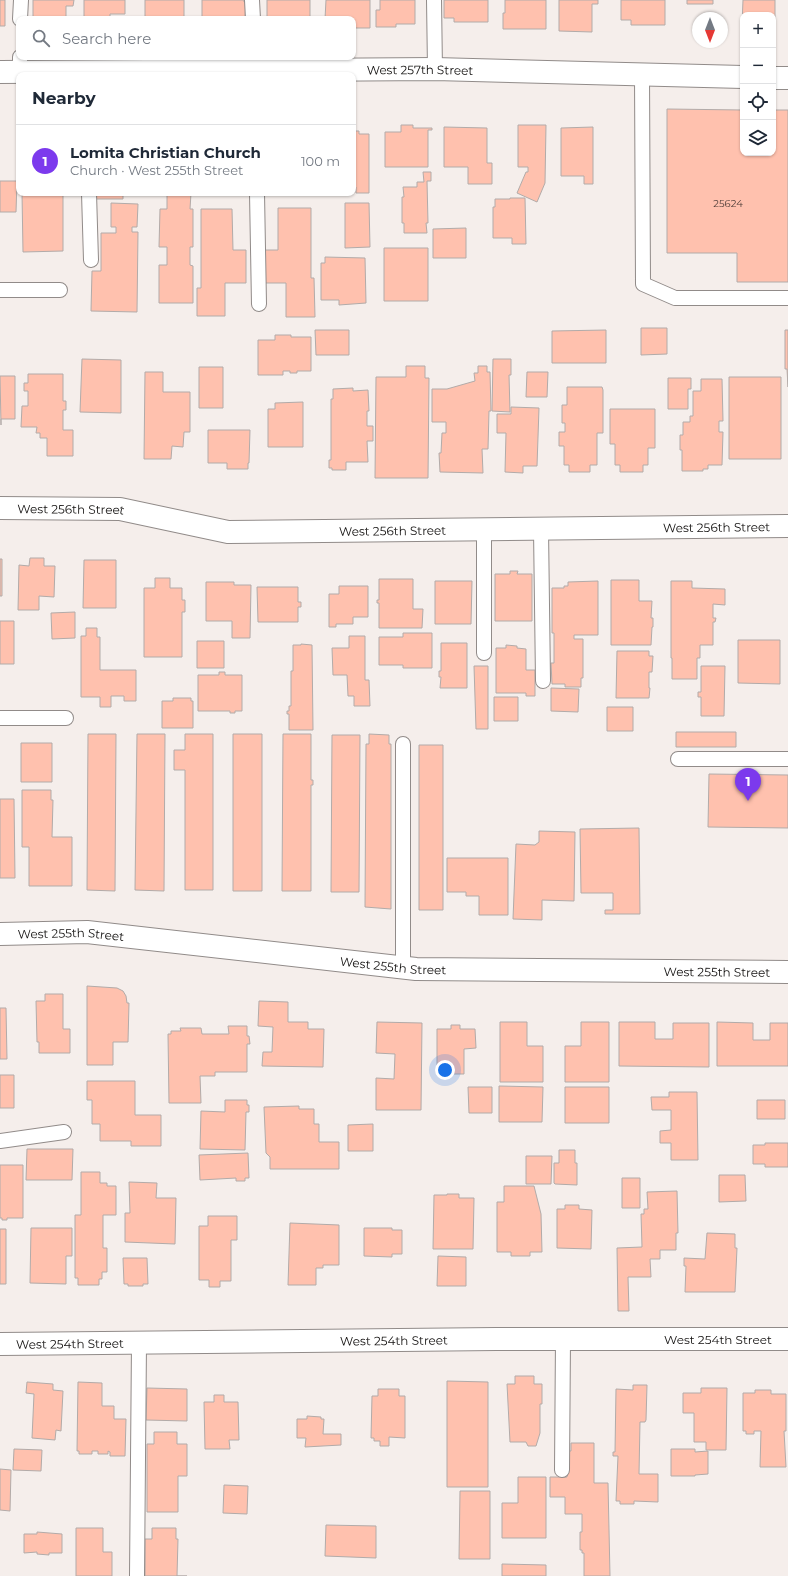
<!DOCTYPE html>
<html lang="en">
<head>
<meta charset="utf-8">
<style>
  :root { --surface:#fff; --page:#f2f2f3; --text:#1f2937; --muted:#747a83; --line:#e0e1e3; --accent:#7c3aed }
  body { margin:0; font-family:Montserrat,sans-serif; background:var(--page); color:var(--text) }
  .controls { position:absolute; right:12px; top:12px; display:grid; overflow:hidden; border-radius:8px; box-shadow:0 1px 3px #0004 }
  .controls button { width:36px; height:36px; display:grid; place-items:center; padding:0; border:0; border-bottom:1px solid var(--line); background:var(--surface); color:var(--text); font:20px sans-serif }
  .compass { position:absolute; left:692px; top:12px; width:36px; height:36px; border-radius:50%; background:var(--surface); box-shadow:0 1px 3px #0004; rotate:180deg }
  .you { position:absolute; left:445px; top:1070px; width:14px; height:14px; margin:-10px; border:3px solid #fff; border-radius:50%; background:#1a73e8; box-shadow:0 0 0 6px #1a73e833 }
  .badge { display:grid; place-items:center; width:26px; height:26px; border-radius:50%; background:var(--accent); color:#fff; font-size:13px; font-weight:700 }
  .pin { position:absolute; translate:-50% -33px; filter:drop-shadow(0 1px 2px #0008) }
  .pin::after { content:''; position:absolute; top:21px; width:14px; height:12px; background:inherit; clip-path:polygon(0 0,100% 0,50% 100%) }
  .list { margin:0; padding:0; list-style:none }
  h2 { display:flex; justify-content:space-between; align-items:center; height:52px; margin:0; padding:0 16px; font-size:17px }
  h2 small { font-size:13px; font-weight:400; color:var(--muted) }
  .list li { display:grid; grid-template-columns:26px 1fr auto; gap:12px; align-items:center; box-sizing:border-box; height:72px; padding:0 16px; border-top:1px solid var(--line) }
  .list b { display:block; font-size:15px; white-space:nowrap }
  .list p { margin:0; font-size:13px; white-space:nowrap; color:var(--muted) }
  .list em { font-size:13px; font-style:normal; color:var(--muted) }
  .icon { flex:none; width:22px; height:22px; fill:none; stroke:currentColor; stroke-width:2; stroke-linecap:round; stroke-linejoin:round }
  .map { position:relative; flex:none; width:788px; height:1576px; overflow:hidden }
  .search { position:absolute; background:var(--surface); box-shadow:0 1px 3px #0004; left:16px; top:16px; width:340px; height:44px; display:flex; align-items:center; gap:10px; box-sizing:border-box; padding:0 14px; border-radius:8px; color:var(--muted); font-size:15px }
  .panel { position:absolute; background:var(--surface); box-shadow:0 1px 3px #0004; left:16px; top:72px; width:340px; height:124px; border-radius:8px }
  .map>svg:first-child { display:block }
  .building { fill:#ffc1ae; stroke:#b2aba9 }
  .lines { fill:none; stroke-linecap:round; stroke-linejoin:round }
  .service-casing { stroke:#918b89; stroke-width:16 }
  .minor-casing { stroke:#918b89; stroke-width:24 }
  .service { stroke:#fff; stroke-width:14 }
  .minor { stroke:#fff; stroke-width:22 }
  .labels { text-anchor:middle; dominant-baseline:central; stroke-width:3; stroke-linejoin:round; paint-order:stroke }
  .number-label { font-size:10px; fill:#4d3c37 }
  .street-label { font-size:12px; fill:#12100f; stroke:#fffcfb }
</style>
</head>
<body>
<div class="map">
<svg width="788" height="1576" viewBox="0 0 788 1576">
  <rect width="100%" height="100%" fill="#f5eeeb"/>
  <path class="building" d="M0 0H5V26H0Z
    M33 0H74L73 6H66V19H33Z
    M84 0H125V14H110V19H84Z
    M145 0H184V19H145Z
    M202 0H244V2H246L245 19H202Z
    M267 0H310V19H267Z
    M326 0H370V28H353V19H325Z
    M380 0H415V24H396V27H376V10H380Z
    M444 0H488V22H454V18H444Z
    M505 0H546V29H503V13H505Z
    M559 0H598V4H592V32L559 31Z
    M621 0H665V25H631V20H621Z
    M687 0H713V4H687Z
    M743 0H775V26H773V15H743L742 25Z
    M667 109 743 110V153H773V110H788V282H737V253H667Z
    M401 125H413V128H432V130H428V167H385V132H401Z
    M518 125H546L545 183 537 202 517 193 526 172H528V167H518Z
    M444 127 487 128V163H492V184H468V167H444Z
    M593 127V184H584V176H561V128Z
    M353 129 354 131H359V134H369V193H356V187H353Z
    M423 172H431V181H427L428 223H426L427 233H404V223H402V197H404L403 187H417V182H424Z
    M0 181H17L16 212H0Z
    M22 193H63V251L23 252Z
    M95 193H123V199H95Z
    M167 193H191L190 209H193V247H190V265L193 266V303H159V265H167V247H159L160 209H167Z
    M510 198H525L526 244H512V238H493V207H495V199H510Z
    M111 203 138 204 137 227H132V232H138L137 312 91 311 92 271H101V233H116V227H111Z
    M345 203H369L370 247 345 248Z
    M278 208H311V278H314L315 317H286V283H265V250H278Z
    M201 209H232L233 250H246V283H225V316H197V288H201Z
    M466 228V258H433V229Z
    M384 248H428V301H384Z
    M325 257 365 258 366 303 339 305V300H321V263H325Z
    M641 328H667V354L641 355Z
    M315 330H349V355H316Z
    M606 330V363H552V331Z
    M785 330H788V387L787 369H785Z
    M275 335H291V337H311V371H297V373H290V371H283V375H258V340H275Z
    M82 359 121 360V413L80 412Z
    M493 359H511V375H509L510 412 492 411Z
    M406 366H425V378H429L428 478H375L376 377H406Z
    M478 366H487V372H490L491 411H489L488 449H482L483 473 440 472 439 453H441L442 433H446V422H432V389H447L475 381 474 373H478Z
    M199 367H223V408H199Z
    M145 372H163V392H190V432H184L183 447 172 446 171 459H144Z
    M527 372H548L547 397H526Z
    M28 374H63V401H66V410H63V430H73V456H47V438H40V433H36L37 427H21L22 406H28V391H24V383H28Z
    M0 376H15V419H1V425Z
    M729 377H781V459H729Z
    M668 378H691V389H688V409H668Z
    M701 379H722L723 421H719V432H723L722 465H708V469H703V471H682V450H680V435H683V422H690V416H693V391H701Z
    M567 387H602L603 390V433H597V465H590V472H569V465H564V446H559V432H565V423H562V405H567Z
    M353 388V391L368 390 369 411H367V426H373V441H367L368 462H346V470H332V468H329V460H331V399H333V389Z
    M303 402V447H268V409H275V403Z
    M511 407 539 408 537 466H523V473L505 472 506 433H497V414H511Z
    M610 409H655V448H648V465H643V472H620V465H615V444H610Z
    M208 430H250L249 463H248V469H227V463H208Z
    M30 558H44V566H55L54 597 39 596V610H18L19 565 29 566Z
    M0 559H2V596H0Z
    M84 560H116V608H83Z
    M510 571H518L517 574H532V621H495V574H510Z
    M155 578H170V588H182V600H185V612H182V657H144V588H155Z
    M379 579H413V609H423L422 628H379V603H377V600H379Z
    M611 580H639V601H652L651 618H653V627H652L651 645H611Z
    M435 581H472L471 624H435Z
    M598 581V635H574V639H583V678H581V687H565V684H552L551 663H554V633H552V588H564V586H568V582Z
    M671 581H692V588L725 589V605L713 604V618H716L715 622H713V645H700V658H697V679H672V658H671Z
    M206 582H234V585H251L250 638H232V621H206Z
    M339 586H368V617H353V624H336V627H329V594H339Z
    M257 587H298V602H301V607H298V622H258Z
    M75 612V638L52 639 51 613Z
    M0 621H14V664H0Z
    M86 628H97V637H100V670H136V701H124V696H111V707H100V697H81V636H86Z
    M403 633H432V668H403V665H379V637H403Z
    M349 636H365V680H369L370 706H354V696H348L347 675H333L332 648H349Z
    M738 640H780V684L738 683Z
    M197 641H224V668H197Z
    M441 643H467V688H440L441 677H439V671H441Z
    M301 644 312 645 313 730H289V714H287V711H289V706H291V671H293V645H301Z
    M506 645 517 646V648L526 649V670H535V696H526V693H496V648H506Z
    M617 651H649V656H653L652 672H649V688H650L649 698H616Z
    M474 666H488V729H476Z
    M701 666H725L724 716H701V697H698V692H701Z
    M219 672H225V675H242V711H235V713H230V711H198V675H219Z
    M551 688 579 689 578 712 551 711Z
    M494 697H518V721H494Z
    M173 698H191V701H193V728H162V701H173Z
    M607 707H633V731H607Z
    M676 732H736V747H676Z
    M88 734H116L115 891 87 890Z
    M137 734H165L164 891 135 890Z
    M185 734H213V890H185V770H174V750H185Z
    M233 734H262V891H233Z
    M283 734H311V780H313V785H311V891H282Z
    M369 734 389 735V744H391V909L365 907 366 744H369Z
    M332 735H360L359 892H331Z
    M21 743H52V782H21Z
    M419 745H443V910H419Z
    M709 774 788 775V828L708 827Z
    M22 790H51V800H53L52 837H72V886H29V847H22Z
    M0 799H14L15 878H0Z
    M639 828 640 914H605V910H613V893H581L580 829Z
    M539 831 575 832 574 901 542 900V920L513 919 516 844 535 845 539 842Z
    M447 858H508V915H479V896H466V892H447Z
    M87 986 117 988 123 991 126 996 127 1003H129L128 1042H113V1065H87Z
    M45 994H63V1029H70V1053H39V1042H37L36 1001H45Z
    M259 1001 288 1002V1022H308V1029H324L323 1067 262 1066 263 1052H272L273 1027 258 1026Z
    M0 1008H6L7 1059H0Z
    M377 1022 422 1023 421 1110H376V1078L394 1079 395 1054 376 1053Z
    M500 1022H527V1046H543V1082H500Z
    M581 1022H609V1082H565V1046H581Z
    M619 1022H655V1039H673V1023H709V1067L619 1066Z
    M717 1022 753 1023V1040H770V1023H788V1066H717Z
    M451 1025H460V1029H475L476 1048 464 1049V1074H445V1071H437V1029H451Z
    M228 1026H247V1036H249L250 1044H247V1072H215V1076H200L201 1103H169L168 1034H171V1031H181L180 1028H201L202 1034H229Z
    M0 1075H14V1108H0Z
    M87 1081H135V1115H161V1146H131V1141H100V1124H92V1100H87Z
    M499 1086 543 1087 542 1122H499Z
    M468 1087H492V1113H469Z
    M565 1087H609V1123H565Z
    M669 1092H697L698 1160H671V1143H660V1131L671 1130V1110H652L651 1097H669Z
    M225 1100H247V1105H249V1112H246L245 1150 200 1149 201 1111 225 1112Z
    M757 1100H785V1119H757Z
    M299 1106V1109H314V1124H319V1142H339V1169H270V1157L266 1153 264 1107Z
    M373 1124V1151H348V1125Z
    M765 1143H788V1167H765V1164H753V1145H765Z
    M27 1149H73L72 1180H26Z
    M559 1150H575V1163H577V1185L555 1184 554 1183V1163H559Z
    M248 1153 249 1178H245V1181H236V1178L200 1180 199 1155Z
    M526 1156H552L551 1184H526Z
    M0 1165H23V1218H7V1220H2V1218H0Z
    M81 1172H100V1183H107V1186H116V1215H103V1248H107V1272H102V1279H99V1285H78V1278H75V1215H81Z
    M719 1175H745L746 1201 719 1202Z
    M622 1178H640V1208H622Z
    M129 1182 157 1183 156 1198H176L175 1244 125 1242V1213H130Z
    M504 1186H534L541 1214 542 1252H530V1256H511V1252H497V1202H504Z
    M677 1191 678 1233H676V1250H660V1259H650L651 1277H628L629 1311H618L617 1248 642 1247 641 1214H644V1209H648L647 1192Z
    M447 1194H459V1198H474L473 1249H433L434 1195H447Z
    M565 1205H579V1209L592 1210 591 1249 557 1248V1209H565Z
    M208 1216H237V1240H231V1281H220V1287H209V1280H199V1226H208Z
    M290 1223 339 1225V1265H323V1268H316V1285H288Z
    M31 1228H72V1256H66V1284L30 1283Z
    M364 1228H392V1230H402V1254H392V1257L364 1256Z
    M0 1229H6V1284H0Z
    M707 1233 735 1234V1248H737L735 1292H685L686 1266H684V1258L705 1259Z
    M438 1256 466 1257V1286H437Z
    M123 1258H147L148 1284H143V1286H128V1284H124Z
    M515 1376H534V1384H542V1404H540V1433L536 1446H528L526 1442H510L507 1384H515Z
    M447 1381 488 1382V1487H447Z
    M27 1382 53 1384V1390L63 1391 61 1431 56 1430 55 1440 32 1438 34 1394 26 1393Z
    M78 1382 102 1383V1406H114V1419H126L125 1456H110V1452L108 1451V1454H98V1451H92V1454H79V1451H77Z
    M633 1385H647L646 1420 645 1422H640L639 1474H658V1502L634 1501V1504H620V1501H616L618 1456H613V1452H615L616 1389 633 1390Z
    M147 1388 187 1389V1421L146 1420Z
    M701 1388H727L726 1450H706V1442H694V1413H683V1393H701Z
    M378 1389H399V1396H405V1438L389 1437V1446H380V1441H374V1438H371L372 1396H378Z
    M755 1390H771V1394H786V1431H784L786 1467H760L761 1431H754V1434H746V1431H743V1393H755Z
    M214 1395H224V1402H238L239 1440H229L230 1449H205L204 1402H214Z
    M307 1416 321 1417V1419H324L323 1434H341V1445L305 1447 306 1438H297V1419H307Z
    M154 1432H177V1444H187V1476H178V1512H147V1444H154Z
    M571 1443H594V1483H608L610 1576H584V1553H582V1550H580V1532H582V1514H565V1497H550V1477H567V1451H571Z
    M14 1449 42 1450 41 1471 13 1470Z
    M671 1449H695V1452L708 1451V1474L695 1475V1476H671Z
    M0 1469 11 1470 10 1511 0 1510Z
    M518 1477H546V1538H502V1503H518Z
    M224 1485 248 1486 247 1514 223 1513Z
    M460 1491H490V1559H459Z
    M326 1525 376 1526V1558L325 1556Z
    M76 1528H103V1552H112V1576H76Z
    M152 1528H176V1539H178L177 1576H187H145V1539H152Z
    M37 1532 62 1534V1553H49V1555L37 1554V1552L24 1553V1534H37Z
    M502 1564 546 1565V1576H502Z"/>
  <g class="lines">
    <defs>
      <path id="service" d="M252 0 253 19
        M434 0 435 69
        M20 19 21 0
        M254 57 255 75
        M20 72V57
        M642 74 643 284 675 298H788
        M89 193 91 260
        M257 193 259 304
        M0 290H60
        M484 529V653
        M541 529 543 681
        M0 718H66
        M403 744V968
        M678 759H788
        M0 1141 64 1132
        M562 1470 563 1339
        M137 1576 139 1343"/>
      <g id="minor">
        <path id="s1" d="M0 72 435 69 743 77"/>
        <path d="M773 78H788"/>
        <path id="s2" d="M0 508 120 509 228 532 788 526"/>
        <path id="s3" d="M0 934 87 932 416 969 788 972"/>
        <path id="s4" d="M0 1344 496 1339H788"/>
      </g>
    </defs>
    <use href="#service" class="service-casing"/>
    <use href="#minor" class="minor-casing"/>
    <use href="#service" class="service"/>
    <use href="#minor" class="minor"/>
  </g>
  <g class="labels">
    <g class="number-label">
      <text x="728" y="203">25624</text>
    </g>
    <g class="street-label">
      <text stroke="none"><textPath href="#s1" startOffset="420">West 257th Street</textPath></text>
      <text stroke="none"><textPath href="#s2" startOffset="71">West 256th Street</textPath></text>
      <text stroke="none"><textPath href="#s2" startOffset="719">West 256th Street</textPath></text>
      <text stroke="none"><textPath href="#s2" startOffset="395">West 256th Street</textPath></text>
      <text stroke="none"><textPath href="#s3" startOffset="71">West 255th Street</textPath></text>
      <text stroke="none"><textPath href="#s3" startOffset="395">West 255th Street</textPath></text>
      <text stroke="none"><textPath href="#s3" startOffset="719">West 255th Street</textPath></text>
      <text stroke="none"><textPath href="#s4" startOffset="718">West 254th Street</textPath></text>
      <text stroke="none"><textPath href="#s4" startOffset="394">West 254th Street</textPath></text>
      <text stroke="none"><textPath href="#s4" startOffset="70">West 254th Street</textPath></text>
    </g>
  </g>
</svg>
<div class="controls">
<button>+</button>
<button>−</button>
<button><svg class="icon" aria-label="locate" viewBox="0 0 24 24"><circle cx="12" cy="12" r="6"/><path d="M12 2v4M12 18v4M2 12h4M18 12h4"/></svg></button>
<button><svg class="icon" aria-label="layers" viewBox="0 0 24 24"><path d="M12 4l9 5-9 5-9-5zM3 14l9 5 9-5"/></svg></button>
</div>
<svg class="compass" viewBox="-18 -18 36 36"><path d="M0-13l5 13h-10z" fill="#e53935"/><path d="M0 13l5-13h-10z" fill="#747a83"/></svg>
<div class="you"></div>
<div class="pin badge" style="left:748px;top:801px">1</div>
<div class="search"><svg class="icon" aria-label="search" viewBox="0 0 24 24"><circle cx="10" cy="10" r="6"/><path d="M15 15l6 6"/></svg>Search here</div>
<section class="panel">
<h2>Nearby<small></small></h2>
<ul class="list">
<li><span class="badge">1</span><div><b>Lomita Christian Church</b><p>Church · West 255th Street</p></div><em>100 m</em></li>
</ul>
</section>
</div>
</body>
</html>
